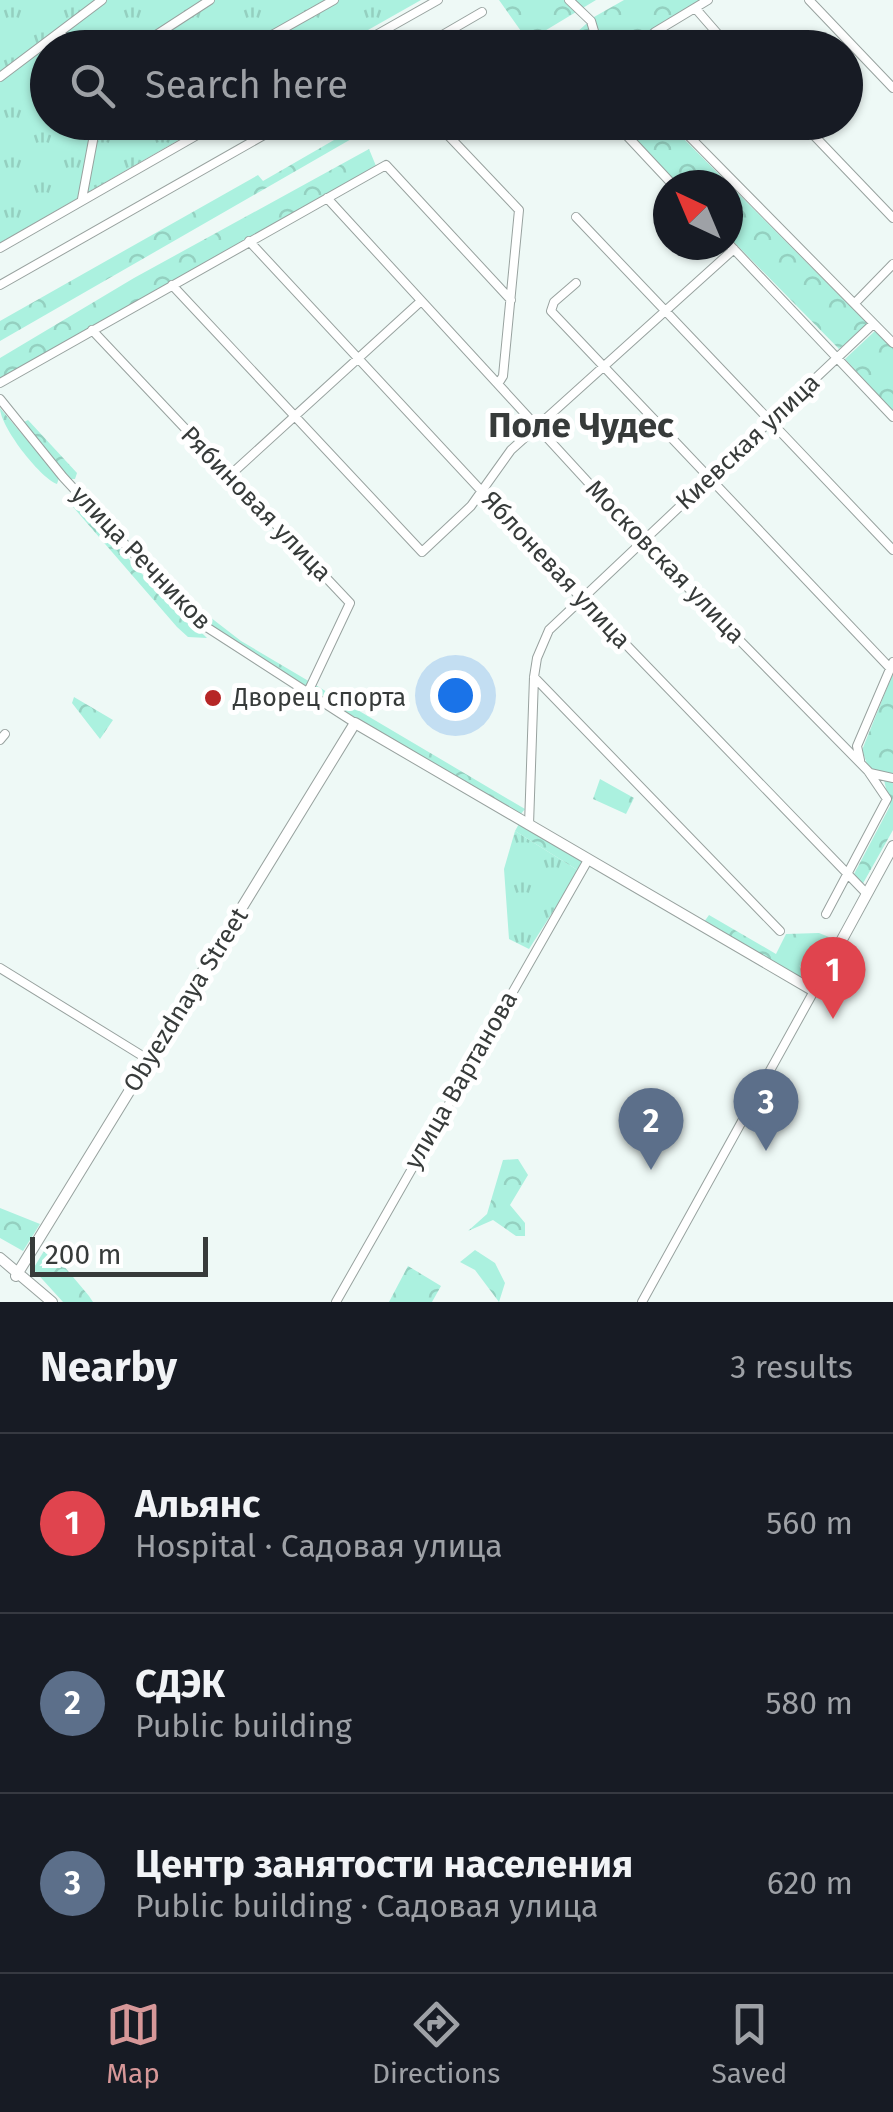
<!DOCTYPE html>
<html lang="en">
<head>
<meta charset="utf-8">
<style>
  :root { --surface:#171b24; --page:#20242c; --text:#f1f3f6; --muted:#9ea1a6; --line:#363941; --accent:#d69798 }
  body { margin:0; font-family:"Fira Sans",sans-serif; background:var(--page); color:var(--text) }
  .compass { position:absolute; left:653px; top:170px; width:90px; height:90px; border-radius:50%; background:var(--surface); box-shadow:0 2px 8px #0004; rotate:316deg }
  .scale { position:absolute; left:30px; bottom:25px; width:178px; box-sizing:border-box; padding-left:10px; border:5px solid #373b3a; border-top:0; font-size:28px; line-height:35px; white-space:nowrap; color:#373b3a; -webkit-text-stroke:8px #fff; paint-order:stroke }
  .you { position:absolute; left:455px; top:695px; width:35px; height:35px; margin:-25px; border:8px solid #fff; border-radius:50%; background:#1a73e8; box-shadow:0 0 0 15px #1a73e833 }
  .badge { display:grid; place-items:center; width:65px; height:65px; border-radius:50%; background:var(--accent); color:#fff; font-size:32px; font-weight:700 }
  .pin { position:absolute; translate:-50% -82px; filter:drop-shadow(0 2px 5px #0008) }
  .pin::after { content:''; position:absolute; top:52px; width:35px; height:30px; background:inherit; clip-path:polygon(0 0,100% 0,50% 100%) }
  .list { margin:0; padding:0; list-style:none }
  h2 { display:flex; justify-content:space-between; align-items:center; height:130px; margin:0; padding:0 40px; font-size:42px }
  h2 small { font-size:32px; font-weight:400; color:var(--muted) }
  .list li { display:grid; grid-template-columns:65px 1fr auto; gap:30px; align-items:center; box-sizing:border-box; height:180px; padding:0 40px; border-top:2px solid var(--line) }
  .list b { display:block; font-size:38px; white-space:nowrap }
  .list p { margin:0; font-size:32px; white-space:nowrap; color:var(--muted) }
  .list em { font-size:32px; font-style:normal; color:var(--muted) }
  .icon { flex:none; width:55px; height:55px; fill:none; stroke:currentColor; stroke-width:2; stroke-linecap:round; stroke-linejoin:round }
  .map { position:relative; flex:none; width:893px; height:1302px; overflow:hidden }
  .search { position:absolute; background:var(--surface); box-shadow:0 2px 8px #0004; left:30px; right:30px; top:30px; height:110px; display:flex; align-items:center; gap:25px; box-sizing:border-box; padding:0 35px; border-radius:55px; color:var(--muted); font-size:38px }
  .sheet { height:670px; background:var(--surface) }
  nav { display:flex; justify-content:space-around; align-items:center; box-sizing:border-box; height:140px; border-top:2px solid var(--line); background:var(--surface); font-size:28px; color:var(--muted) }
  nav a { display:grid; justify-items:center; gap:5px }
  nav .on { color:var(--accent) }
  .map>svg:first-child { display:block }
  .grass { fill:url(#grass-tufts) }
  .forest { fill:url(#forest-crowns) }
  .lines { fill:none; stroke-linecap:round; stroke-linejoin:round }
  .minor-casing { stroke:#98a29f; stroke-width:10 }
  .major-casing { stroke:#98a29f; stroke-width:12 }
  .minor { stroke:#fff; stroke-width:8 }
  .major { stroke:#fff; stroke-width:10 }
  .poi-dot { fill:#b62626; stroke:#fff; stroke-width:4 }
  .labels { text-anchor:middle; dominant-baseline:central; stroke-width:10; stroke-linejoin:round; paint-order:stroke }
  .street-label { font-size:25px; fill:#373b3a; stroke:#fff }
  .poi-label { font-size:25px; fill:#373b3a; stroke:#fff; text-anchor:start }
  .district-label { font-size:35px; font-weight:bold; fill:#373b3a; stroke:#fff }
</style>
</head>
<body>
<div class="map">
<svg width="893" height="1302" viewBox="0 0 893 1302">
  <defs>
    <pattern id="grass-tufts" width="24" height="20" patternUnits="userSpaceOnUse" patternTransform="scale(2.5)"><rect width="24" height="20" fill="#abf1df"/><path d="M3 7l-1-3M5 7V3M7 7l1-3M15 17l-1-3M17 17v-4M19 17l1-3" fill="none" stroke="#94d0c0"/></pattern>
    <pattern id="forest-crowns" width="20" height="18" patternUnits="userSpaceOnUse" patternTransform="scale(2.5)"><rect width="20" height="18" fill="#abf1df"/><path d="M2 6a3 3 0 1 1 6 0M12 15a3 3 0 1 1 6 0" fill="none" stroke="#94d0c0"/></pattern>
  </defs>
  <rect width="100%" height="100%" fill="#eef9f6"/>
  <path class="grass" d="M0 0H421L338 47 48 48V122L208 123 0 243Z
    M515 831 579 871 529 949 509 939 504 869Z"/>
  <path class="forest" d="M499 0H596L528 41Z
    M624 0H700L637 47 559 48 594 17Z
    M350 122 379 123 0 341V321L258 175 263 181 334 140 332 133Z
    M617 123H668L868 324 839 349 728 236V185H678Z
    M369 149 376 166 0 379V358L134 278Z
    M877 329 893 345V411L845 359Z
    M0 408 59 478 57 484C39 477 0 426 0 408Z
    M28 420 77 473 75 479H69L24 422Z
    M78 499 139 571 207 638 188 637 177 627 67 500Z
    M149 558 197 607 241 641 525 809 520 815 223 639 144 564Z
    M893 673V774L869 770 862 750Z
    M74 697 113 720 100 739 72 703Z
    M600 779 634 798 626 814 593 799Z
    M884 780H893V830L861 887 854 874 890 806Z
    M520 822 585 861 579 871 515 831Z
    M709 915 776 954 786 934 819 933 834 939 811 977 799 965 804 974 798 978 704 922Z
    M518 1159 528 1175 510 1205 525 1223V1236H516L493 1220 468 1231 487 1214 503 1160Z
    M0 1208 40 1224 23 1251 0 1238Z
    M47 1246 89 1296 93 1302H63L33 1269Z
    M475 1250 495 1263 505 1283 499 1302 475 1270 460 1262Z
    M408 1266 441 1286 432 1302H389Z"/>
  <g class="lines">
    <defs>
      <path id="minor" d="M569 0 591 21 599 48
        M809 0 893 88
        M696 9 730 48
        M60 32 71 48
        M136 48 210 0
        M249 48 334 0
        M353 48 438 0
        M420 48 482 12
        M638 48 655 32 708 0
        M0 77 102 0
        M614 122 673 185
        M675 122 893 343
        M801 122 893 218
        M443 130 519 210 503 376 498 384
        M327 198 642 541 870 773 893 778
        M82 199 94 135 116 122
        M576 217 893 550
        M249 241 581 598 867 894
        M728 243 893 417
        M0 248 220 122
        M576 283 554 302 551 311 890 668
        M0 285 287 122
        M172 285 422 552 471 506 511 450 734 249
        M855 303 893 264
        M92 330 350 603 307 694
        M0 383 386 165 511 300
        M0 399 63 477 194 619 355 723
        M228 477 420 302
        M534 677 780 931
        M0 740 5 734
        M860 760 857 746 893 662
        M529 825 534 677 537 658 549 630 873 324
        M826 914 887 799 868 771
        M0 968 149 1060
        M336 1302 588 860
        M642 1302 814 991"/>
      <path id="major" d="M0 1258 52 1302
        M16 1276 355 723 814 991 893 846"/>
    </defs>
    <use href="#minor" class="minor-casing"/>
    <use href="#major" class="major-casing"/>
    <use href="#minor" class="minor"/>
    <use href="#major" class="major"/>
  </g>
  <circle class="poi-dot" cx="213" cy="698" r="10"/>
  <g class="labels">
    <g class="street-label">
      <text transform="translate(748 442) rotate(-43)">Киевская улица</text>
      <text transform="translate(256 504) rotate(46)">Рябиновая улица</text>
      <text transform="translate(141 558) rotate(46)">улица Речников</text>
      <text transform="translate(665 562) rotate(46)">Московская улица</text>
      <text transform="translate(556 570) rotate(47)">Яблоневая улица</text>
      <text transform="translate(186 1000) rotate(-58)">Obyezdnaya Street</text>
      <text transform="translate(461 1080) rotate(-60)">улица Вартанова</text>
    </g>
    <g class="poi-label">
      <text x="233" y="698">Дворец спорта</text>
    </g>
    <g class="district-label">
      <text x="581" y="425">Поле Чудес</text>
    </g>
  </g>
</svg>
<svg class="compass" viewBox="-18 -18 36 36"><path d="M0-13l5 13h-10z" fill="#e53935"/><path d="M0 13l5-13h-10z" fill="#9ea1a6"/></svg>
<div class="scale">200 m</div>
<div class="you"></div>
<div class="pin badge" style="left:833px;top:1019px;background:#e0444e">1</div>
<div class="pin badge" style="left:651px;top:1170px;background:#5c6f8a">2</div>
<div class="pin badge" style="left:766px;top:1151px;background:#5c6f8a">3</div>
<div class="search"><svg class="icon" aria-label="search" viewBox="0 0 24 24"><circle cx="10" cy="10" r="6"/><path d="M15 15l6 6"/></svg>Search here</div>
</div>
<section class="sheet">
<h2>Nearby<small>3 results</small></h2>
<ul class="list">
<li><span class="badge" style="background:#e0444e">1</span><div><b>Альянс</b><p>Hospital · Садовая улица</p></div><em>560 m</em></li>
<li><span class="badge" style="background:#5c6f8a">2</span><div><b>СДЭК</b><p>Public building</p></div><em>580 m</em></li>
<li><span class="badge" style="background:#5c6f8a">3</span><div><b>Центр занятости населения</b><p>Public building · Садовая улица</p></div><em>620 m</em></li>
</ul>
</section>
<nav>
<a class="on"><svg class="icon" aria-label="map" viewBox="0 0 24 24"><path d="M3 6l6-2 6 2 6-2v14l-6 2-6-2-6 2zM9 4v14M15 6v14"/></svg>Map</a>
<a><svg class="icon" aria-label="directions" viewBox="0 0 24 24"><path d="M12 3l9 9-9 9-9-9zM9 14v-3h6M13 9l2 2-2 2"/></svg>Directions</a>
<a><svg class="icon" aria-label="saved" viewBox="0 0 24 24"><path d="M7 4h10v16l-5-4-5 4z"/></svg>Saved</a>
</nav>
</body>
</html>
